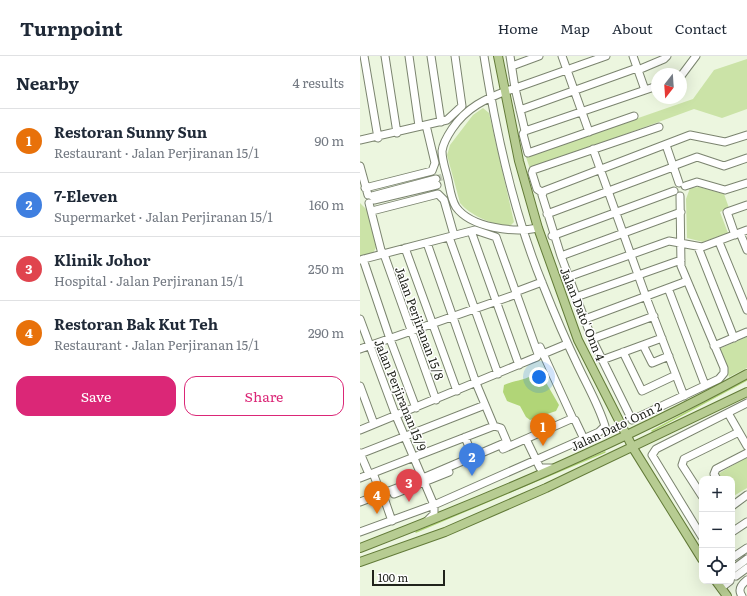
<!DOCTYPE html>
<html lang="en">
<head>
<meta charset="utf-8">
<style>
  :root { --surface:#fff; --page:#f2f2f3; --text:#1f2937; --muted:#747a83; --line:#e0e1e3; --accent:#db2777 }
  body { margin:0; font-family:Literata,serif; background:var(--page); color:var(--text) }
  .controls { position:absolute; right:12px; bottom:12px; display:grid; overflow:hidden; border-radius:8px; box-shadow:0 4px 16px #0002 }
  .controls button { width:36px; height:36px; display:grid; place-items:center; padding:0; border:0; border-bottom:1px solid var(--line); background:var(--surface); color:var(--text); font:20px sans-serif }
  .compass { position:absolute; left:291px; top:12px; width:36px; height:36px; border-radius:50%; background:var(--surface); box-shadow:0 4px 16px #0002; rotate:197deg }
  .scale { position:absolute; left:12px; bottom:10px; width:73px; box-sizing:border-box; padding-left:4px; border:2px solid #20231b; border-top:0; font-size:11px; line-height:14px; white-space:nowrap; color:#20231b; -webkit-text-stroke:3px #fff; paint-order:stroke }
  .you { position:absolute; left:179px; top:321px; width:14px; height:14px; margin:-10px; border:3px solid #fff; border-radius:50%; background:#1a73e8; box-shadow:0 0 0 6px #1a73e833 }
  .badge { display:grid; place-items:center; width:26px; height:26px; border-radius:50%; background:var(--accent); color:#fff; font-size:13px; font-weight:700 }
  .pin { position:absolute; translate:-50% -33px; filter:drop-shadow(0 1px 2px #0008) }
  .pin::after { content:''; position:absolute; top:21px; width:14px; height:12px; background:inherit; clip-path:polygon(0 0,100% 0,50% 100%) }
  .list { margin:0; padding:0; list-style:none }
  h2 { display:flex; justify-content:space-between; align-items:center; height:52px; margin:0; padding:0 16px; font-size:17px }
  h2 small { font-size:13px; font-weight:400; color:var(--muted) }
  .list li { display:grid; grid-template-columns:26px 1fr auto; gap:12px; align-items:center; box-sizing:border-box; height:64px; padding:0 16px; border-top:1px solid var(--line) }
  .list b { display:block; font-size:15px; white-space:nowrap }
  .list p { margin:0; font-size:13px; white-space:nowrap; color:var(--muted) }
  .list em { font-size:13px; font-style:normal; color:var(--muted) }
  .actions { display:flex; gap:8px; padding:12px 16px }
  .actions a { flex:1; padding:9px 0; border:1px solid var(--accent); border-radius:12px; text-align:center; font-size:14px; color:var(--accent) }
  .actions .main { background:var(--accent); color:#fff }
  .icon { flex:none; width:22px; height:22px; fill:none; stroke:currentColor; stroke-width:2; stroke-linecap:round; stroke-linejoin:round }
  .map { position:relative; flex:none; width:387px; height:540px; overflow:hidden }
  header { display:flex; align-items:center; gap:24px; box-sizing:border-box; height:56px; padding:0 20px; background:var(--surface); border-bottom:1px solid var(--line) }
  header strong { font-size:19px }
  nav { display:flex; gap:22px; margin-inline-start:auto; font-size:14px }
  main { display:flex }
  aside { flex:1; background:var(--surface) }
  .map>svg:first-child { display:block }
  .green { fill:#cbe3a7 }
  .water { fill:#b1d577 }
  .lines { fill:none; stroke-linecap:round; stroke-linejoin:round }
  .stream { stroke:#b1d577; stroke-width:1.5 }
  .minor-tunnel { stroke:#c3ccb8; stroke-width:7; stroke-dasharray:7 3.5; stroke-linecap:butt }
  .minor-casing { stroke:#7b846f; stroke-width:9 }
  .major-casing { stroke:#637b39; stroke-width:10 }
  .minor { stroke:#fff; stroke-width:7 }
  .major { stroke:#b7cc92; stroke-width:8 }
  .labels { text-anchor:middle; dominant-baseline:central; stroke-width:3; stroke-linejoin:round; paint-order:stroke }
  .street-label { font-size:12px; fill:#20231b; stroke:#fff }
</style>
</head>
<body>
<header>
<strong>Turnpoint</strong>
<nav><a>Home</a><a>Map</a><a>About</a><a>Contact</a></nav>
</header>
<main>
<aside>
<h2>Nearby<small>4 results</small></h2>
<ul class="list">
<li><span class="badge" style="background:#e8710a">1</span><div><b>Restoran Sunny Sun</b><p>Restaurant · Jalan Perjiranan 15/1</p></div><em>90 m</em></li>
<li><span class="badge" style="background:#3f7fe0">2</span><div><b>7-Eleven</b><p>Supermarket · Jalan Perjiranan 15/1</p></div><em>160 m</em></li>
<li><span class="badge" style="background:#e0444e">3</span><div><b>Klinik Johor</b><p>Hospital · Jalan Perjiranan 15/1</p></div><em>250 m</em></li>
<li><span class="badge" style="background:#e8710a">4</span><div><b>Restoran Bak Kut Teh</b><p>Restaurant · Jalan Perjiranan 15/1</p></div><em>290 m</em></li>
</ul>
<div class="actions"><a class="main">Save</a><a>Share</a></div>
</aside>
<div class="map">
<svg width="387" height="540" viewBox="0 0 387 540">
  <rect width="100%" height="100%" fill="#ecf6df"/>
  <path class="green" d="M387 3V53L362 62 334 53 170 113 166 101 333 43 354 14Z
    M123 52 129 57 154 166 151 169C135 171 110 159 100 147L87 99 88 96 90 89 113 59Z
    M339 131 364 138 369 152 360 156 368 177 343 186 327 182 326 143 330 132Z
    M0 147 7 154 17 190 13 197 0 200Z
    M387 281V312L369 321 359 293Z
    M387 401V432L372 441V423H362L358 418Z"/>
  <path class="water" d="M176 317 181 318 199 349 196 355 170 364 166 361 160 350 147 345 143 336 144 329C155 324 165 325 176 317Z"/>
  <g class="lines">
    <path class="stream" d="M292 375 387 324
      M56 476 245 396"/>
    <path class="minor-tunnel" d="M76 123 82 121"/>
    <defs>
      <path id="minor" d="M4 0 18 82
        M25 0 37 77
        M49 0 59 70
        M71 0 81 66
        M150 0 155 32 165 75 163 78 168 97 274 60
        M202 0 229 76
        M273 0 285 34
        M152 10 179 0
        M278 14 304 3 307 0
        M321 20 336 0
        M149 34C125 43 107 51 92 73 88 79 83 87 82 95 82 105 86 115 88 124 90 133 91 143 96 151 111 172 154 177 178 172
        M150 34 246 0
        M160 54 277 12
        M165 75 297 30
        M0 84 87 64 102 50 95 0
        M306 89 319 127
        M233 93 286 241 324 340
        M0 110 8 139
        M313 110 337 101 364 110 387 102
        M325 130 337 126 365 134 387 127
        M5 132 72 115 75 107 66 69
        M183 137 177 133 172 117 173 114 299 71
        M12 140 76 123
        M320 140 321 210 364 312V317L359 323 272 364 232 283 201 200 182 139 184 135 330 79 365 86 387 79
        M14 144 77 129
        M9 147 21 194 25 201 76 344
        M12 155 78 138 84 144 94 179
        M187 158 313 111
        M111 175 159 309
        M380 177 387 194
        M375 179 367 156 387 149
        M192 180 314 135
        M89 181 138 318
        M359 186 387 254
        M338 191 374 282
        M45 192 97 335
        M201 200 321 156
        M3 203 30 283 56 352
        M0 204 115 174 136 181 178 298 177 301 0 374
        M208 221 309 185 342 191 387 174
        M308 232 345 329
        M158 235 182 226
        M216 241 321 204
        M0 263 36 360 74 449V458L67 465
        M225 263 327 225
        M232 283 294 260
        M283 289 292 307 309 300
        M354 290 387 276
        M180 291 213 363
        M0 293 157 238
        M263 296 282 335 316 319
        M183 298 207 288
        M242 304 302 282
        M0 330 14 368
        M368 357 387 390
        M105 381 113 401
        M166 383 180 412H191
        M143 393 211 363 215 364 224 383
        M0 397 9 418
        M0 398 125 349
        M13 417 21 438
        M0 422 134 370
        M357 423 354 418 356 413 387 397
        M34 438 89 416
        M342 440 322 409 324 403 379 376
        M24 442 32 465
        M0 446 63 422 147 386 141 372 134 370 116 327 67 187
        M372 450 387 439
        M0 476 74 449 239 376 245 370C239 350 228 331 219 312 206 285 194 257 183 229 153 156 136 77 124 0
        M372 476 387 466
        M342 481 292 399 296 393 387 347
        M372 502 387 492
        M372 514 387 503
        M376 520 387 512
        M361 532 370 525
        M382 540C377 533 382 528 387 524"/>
      <path id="major" d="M138 0 159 105 178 172 218 284 273 392 342 503
        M0 492C132 441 262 386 387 318
        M0 506 85 476 186 432 387 336
        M356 525 367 540"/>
    </defs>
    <use href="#minor" class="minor-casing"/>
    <use href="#major" class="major-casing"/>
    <use href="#minor" class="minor"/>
    <use href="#major" class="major"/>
  </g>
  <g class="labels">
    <g class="street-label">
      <text transform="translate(223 258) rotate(68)">Jalan Dato' Onn 4</text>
      <text transform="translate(60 267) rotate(70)">Jalan Perjiranan 15/8</text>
      <text transform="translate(41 339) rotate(68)">Jalan Perjiranan 15/9</text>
      <text transform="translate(256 370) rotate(-25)">Jalan Dato' Onn 2</text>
    </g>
  </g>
</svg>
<div class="controls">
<button>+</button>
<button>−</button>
<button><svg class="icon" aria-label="locate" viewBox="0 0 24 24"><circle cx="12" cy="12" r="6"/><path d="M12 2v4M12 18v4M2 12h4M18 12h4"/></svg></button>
</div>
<svg class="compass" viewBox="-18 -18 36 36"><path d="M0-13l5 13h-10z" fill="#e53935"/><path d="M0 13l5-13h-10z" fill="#747a83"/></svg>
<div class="scale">100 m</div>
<div class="you"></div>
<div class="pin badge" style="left:183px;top:390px;background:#e8710a">1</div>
<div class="pin badge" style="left:112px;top:420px;background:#3f7fe0">2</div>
<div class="pin badge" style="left:49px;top:446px;background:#e0444e">3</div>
<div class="pin badge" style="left:17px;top:458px;background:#e8710a">4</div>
</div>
</main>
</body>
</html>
